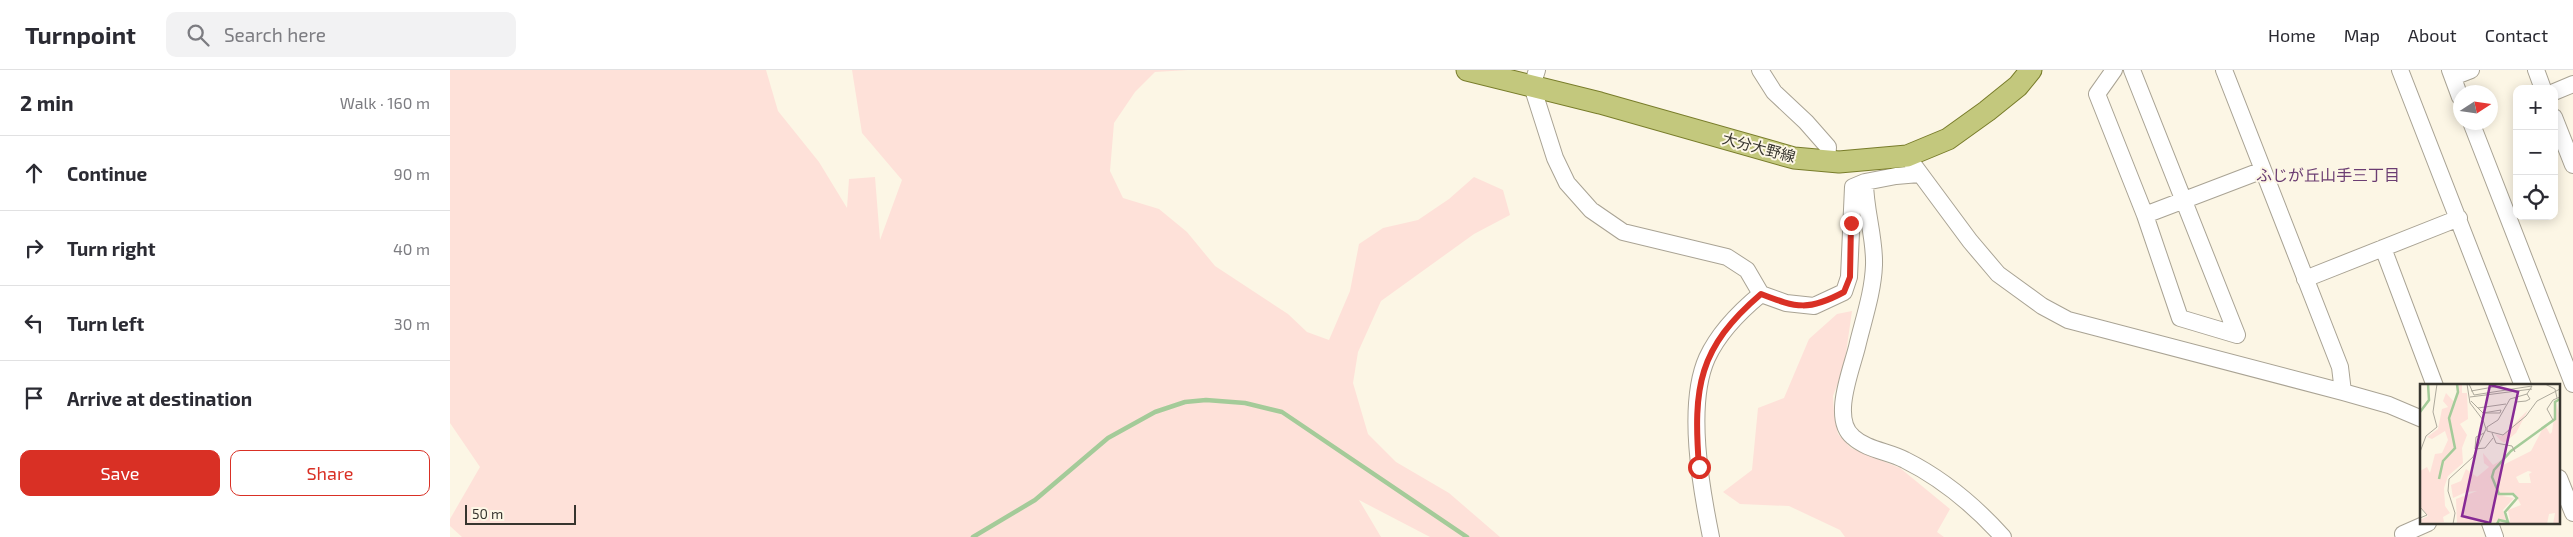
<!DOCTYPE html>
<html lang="en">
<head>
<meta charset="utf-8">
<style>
  :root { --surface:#fff; --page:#f2f2f3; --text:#2b2b33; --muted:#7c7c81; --line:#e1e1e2; --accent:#d93025 }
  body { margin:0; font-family:"Exo 2","Noto Sans JP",sans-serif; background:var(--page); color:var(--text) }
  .controls { position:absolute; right:15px; top:15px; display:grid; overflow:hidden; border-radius:10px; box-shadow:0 2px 12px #0003 }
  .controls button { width:45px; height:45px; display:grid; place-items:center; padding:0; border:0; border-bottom:1px solid var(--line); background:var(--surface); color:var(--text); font:25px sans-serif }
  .compass { position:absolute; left:2003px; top:15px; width:45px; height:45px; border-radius:50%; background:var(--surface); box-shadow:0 2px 12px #0003; rotate:78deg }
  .scale { position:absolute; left:15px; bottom:12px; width:111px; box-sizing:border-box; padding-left:5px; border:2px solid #37352f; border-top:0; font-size:14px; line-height:18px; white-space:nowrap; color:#37352f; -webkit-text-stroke:4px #fcf6e5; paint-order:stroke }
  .stop { position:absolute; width:15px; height:15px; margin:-11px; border:4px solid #d93025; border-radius:50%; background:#fff }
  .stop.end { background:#d93025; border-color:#fff; box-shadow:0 1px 5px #0008 }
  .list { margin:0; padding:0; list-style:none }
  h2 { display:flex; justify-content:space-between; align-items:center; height:65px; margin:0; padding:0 20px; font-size:21px }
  h2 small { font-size:16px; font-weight:400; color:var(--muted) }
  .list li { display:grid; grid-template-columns:32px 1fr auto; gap:15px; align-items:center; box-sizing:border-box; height:75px; padding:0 20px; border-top:1px solid var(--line) }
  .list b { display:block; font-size:19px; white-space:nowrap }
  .list em { font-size:16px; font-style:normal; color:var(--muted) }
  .actions { display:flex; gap:10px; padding:15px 20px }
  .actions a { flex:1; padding:11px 0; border:1px solid var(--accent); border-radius:10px; text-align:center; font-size:18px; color:var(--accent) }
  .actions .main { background:var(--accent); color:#fff }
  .icon { flex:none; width:28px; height:28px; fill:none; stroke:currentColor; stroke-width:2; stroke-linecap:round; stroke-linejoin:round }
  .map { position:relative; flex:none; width:2123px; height:467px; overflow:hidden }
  header { display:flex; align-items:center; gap:30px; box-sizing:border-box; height:70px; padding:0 25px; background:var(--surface); border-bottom:1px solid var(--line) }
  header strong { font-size:24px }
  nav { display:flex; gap:28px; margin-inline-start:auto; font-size:18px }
  .search { width:350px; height:45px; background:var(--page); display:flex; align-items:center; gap:12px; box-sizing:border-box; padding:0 18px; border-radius:10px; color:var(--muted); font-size:19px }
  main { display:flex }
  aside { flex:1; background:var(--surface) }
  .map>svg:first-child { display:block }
  .green { fill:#fee1d9 }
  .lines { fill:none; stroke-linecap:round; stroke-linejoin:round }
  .stream { stroke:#a4cb99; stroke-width:4.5 }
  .minor-casing { stroke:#a9a394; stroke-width:18 }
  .major-casing { stroke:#787c2a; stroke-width:23 }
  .minor { stroke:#fff; stroke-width:16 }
  .major { stroke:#c3c87d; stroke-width:21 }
  .route { stroke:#d93025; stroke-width:6 }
  .labels { text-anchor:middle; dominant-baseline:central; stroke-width:4; stroke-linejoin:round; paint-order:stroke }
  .street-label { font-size:15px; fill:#37352f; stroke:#fcf6e5 }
  .neighbourhood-label { font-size:16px; fill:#6b3d72; stroke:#fcf6e5 }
  .inset-river { fill:none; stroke:#a4cb99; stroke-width:2.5 }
  .inset-road { fill:none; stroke:#ada99c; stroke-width:1 }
  .view { fill:#872a95; fill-opacity:0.15; stroke:#872a95; stroke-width:2.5 }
  .inset-edge { fill:none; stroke:#37352f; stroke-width:2.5 }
</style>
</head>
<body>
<header>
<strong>Turnpoint</strong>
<div class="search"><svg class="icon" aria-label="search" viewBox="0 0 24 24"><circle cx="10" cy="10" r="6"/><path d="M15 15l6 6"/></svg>Search here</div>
<nav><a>Home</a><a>Map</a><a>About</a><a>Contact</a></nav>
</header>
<main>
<aside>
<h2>2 min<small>Walk · 160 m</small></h2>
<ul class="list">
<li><svg class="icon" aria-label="ahead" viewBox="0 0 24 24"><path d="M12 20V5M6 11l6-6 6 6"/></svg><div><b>Continue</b></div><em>90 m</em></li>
<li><svg class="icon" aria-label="right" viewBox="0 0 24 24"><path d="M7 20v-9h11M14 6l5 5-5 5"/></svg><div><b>Turn right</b></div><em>40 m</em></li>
<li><svg class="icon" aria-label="left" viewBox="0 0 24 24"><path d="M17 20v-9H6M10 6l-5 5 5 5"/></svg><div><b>Turn left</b></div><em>30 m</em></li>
<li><svg class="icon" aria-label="arrive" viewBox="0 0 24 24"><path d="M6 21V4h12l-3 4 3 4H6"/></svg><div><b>Arrive at destination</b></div></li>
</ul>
<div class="actions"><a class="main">Save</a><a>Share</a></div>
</aside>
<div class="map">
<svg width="2123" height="467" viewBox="0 0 2123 467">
  <rect width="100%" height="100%" fill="#fcf6e5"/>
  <path class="green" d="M0 0H316L328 41 369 92 397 138 399 109 425 107 430 170 452 110 412 63 402 0H738L705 2 685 22 664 53 660 101 673 128 709 139 737 162 765 196 838 244 857 262 879 270 900 221 909 174 933 158 968 150 999 129 1024 107 1053 120 1060 145 1024 164 931 231 908 282 903 313 918 364 946 392 999 423 1050 467H980L909 430 931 467H12L0 456V449L30 397 0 353Z
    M1402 241 1394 297 1383 326 1384 344 1388 364 1401 378 1450 398 1500 439 1487 462 1494 467H1395L1390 460 1339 436 1290 434 1273 422 1302 400 1308 338 1334 328 1359 269 1387 244Z"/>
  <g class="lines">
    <path class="stream" d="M523 467 585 430 658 368 705 342 735 332 756 330 795 333 832 342 1017 467"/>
    <defs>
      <path id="minor" d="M1087 0 1082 16 1105 88 1117 113 1141 140 1173 162 1277 187 1297 200 1311 224 1336 233 1364 236 1394 222 1399 207 1403 117 1415 112
        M1310 0 1324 22 1356 52 1378 77 1377 91
        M1664 0 1647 24 1695 145 1730 248 1787 265
        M1682 0 1787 265
        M1774 0 1890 297 1893 322
        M1950 0 2073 316
        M2000 0 2010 27
        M2086 0 2093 19
        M2003 7 2021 0
        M2104 22 2123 14
        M2104 47 2123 95
        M2021 52 2123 314
        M1457 86 1520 171 1548 204 1592 236 1618 250 1893 322 1939 335 1972 349
        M1469 104 1446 106 1415 112C1415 140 1425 168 1424 195 1423 223 1413 251 1407 277 1401 301 1381 349 1403 367 1417 380 1438 381 1455 390 1493 409 1525 436 1553 467
        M1695 145 1813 100
        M1933 178 1985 316
        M1855 209 2009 148
        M2109 408 2123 443
        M2040 453 2045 467
        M1261 467C1251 418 1236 335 1257 288 1269 262 1289 242 1311 224
        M1954 467 1953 464 1978 453"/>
      <path id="major" d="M1017 0 1150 33 1344 88 1389 92 1457 86 1498 69 1537 41 1568 16 1581 0"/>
    </defs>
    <use href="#minor" class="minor-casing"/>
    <use href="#major" class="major-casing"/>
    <use href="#minor" class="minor"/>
    <use href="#major" class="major"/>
  </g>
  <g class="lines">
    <path class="route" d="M1249 397C1243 317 1248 278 1311 224 1347 238 1359 241 1394 222L1400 207 1401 153"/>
  </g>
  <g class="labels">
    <g class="street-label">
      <text transform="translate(1309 77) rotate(15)">大分大野線</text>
    </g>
    <g class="neighbourhood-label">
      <text x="1878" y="104">ふじが丘山手三丁目</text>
    </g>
  </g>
  <g transform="translate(1970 314)">
    <rect width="140" height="140" fill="#fcf6e5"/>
    <path d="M38 0H42V9H47L48 35 40 40 47 51 42 64 43 79 28 92 24 104 25 122 30 129 23 133 24 138H29L3 140 0 136 8 132 0 122V87L7 83 10 89 15 70 22 69 28 56 25 47 12 55 7 53 18 45 22 25 28 23 23 17 26 9 36 20ZM136 18 140 33V140H133L135 129 129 130 127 140H87L90 136 88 126 101 121 95 110 82 112 94 114 83 126 87 137 37 140 36 115 57 107 46 108 33 114 31 101 41 97 46 85 57 93 69 83 64 79 63 69 73 81 85 74 81 82 111 67 122 46 126 43 130 50 132 48ZM108 87 112 88 109 90 111 99H99L96 93ZM108 26 96 49 84 59 80 56 75 50 82 52Z" fill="#fee1d9" fill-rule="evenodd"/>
    <path class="inset-river" d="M0 28 9 16 8 0M19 95 23 77 35 64 29 34 38 8 37 0M77 140 79 136 88 138 85 128 97 114 93 110H79L72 93 74 86 91 67 135 35V18L140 15"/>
    <path class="inset-road" d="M49 0 54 11 112 2M125 0 135 5 137 14M51 7 90 0M50 13 112 5M95 13 96 18 106 17 110 15 107 10M51 17 63 29 81 26M58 24 86 20M63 29H80L81 26M133 36 127 25 133 16 140 13M67 43V47L83 51 106 32 117 17 140 5M67 43 78 36 90 15 107 10 112 2M64 49 56 53 55 65 65 64 73 54M72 49 76 59 92 62 95 68M0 68 6 52 17 43 13 28 17 0M0 123 7 131 0 134M33 140 35 129 28 107 29 95 53 73 66 45 63 36 50 19 47 0"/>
    <path class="view" d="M70 1 98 8 70 139 42 132Z"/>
    <rect width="140" height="140" class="inset-edge"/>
  </g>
</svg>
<div class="controls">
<button>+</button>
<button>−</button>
<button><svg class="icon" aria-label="locate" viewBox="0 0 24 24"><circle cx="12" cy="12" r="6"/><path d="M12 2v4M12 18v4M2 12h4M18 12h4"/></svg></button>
</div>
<svg class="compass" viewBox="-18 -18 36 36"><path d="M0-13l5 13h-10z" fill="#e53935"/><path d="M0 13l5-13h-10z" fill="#7c7c81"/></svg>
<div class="scale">50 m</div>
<div class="stop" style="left:1249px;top:397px"></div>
<div class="stop end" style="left:1401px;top:153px"></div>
</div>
</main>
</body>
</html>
